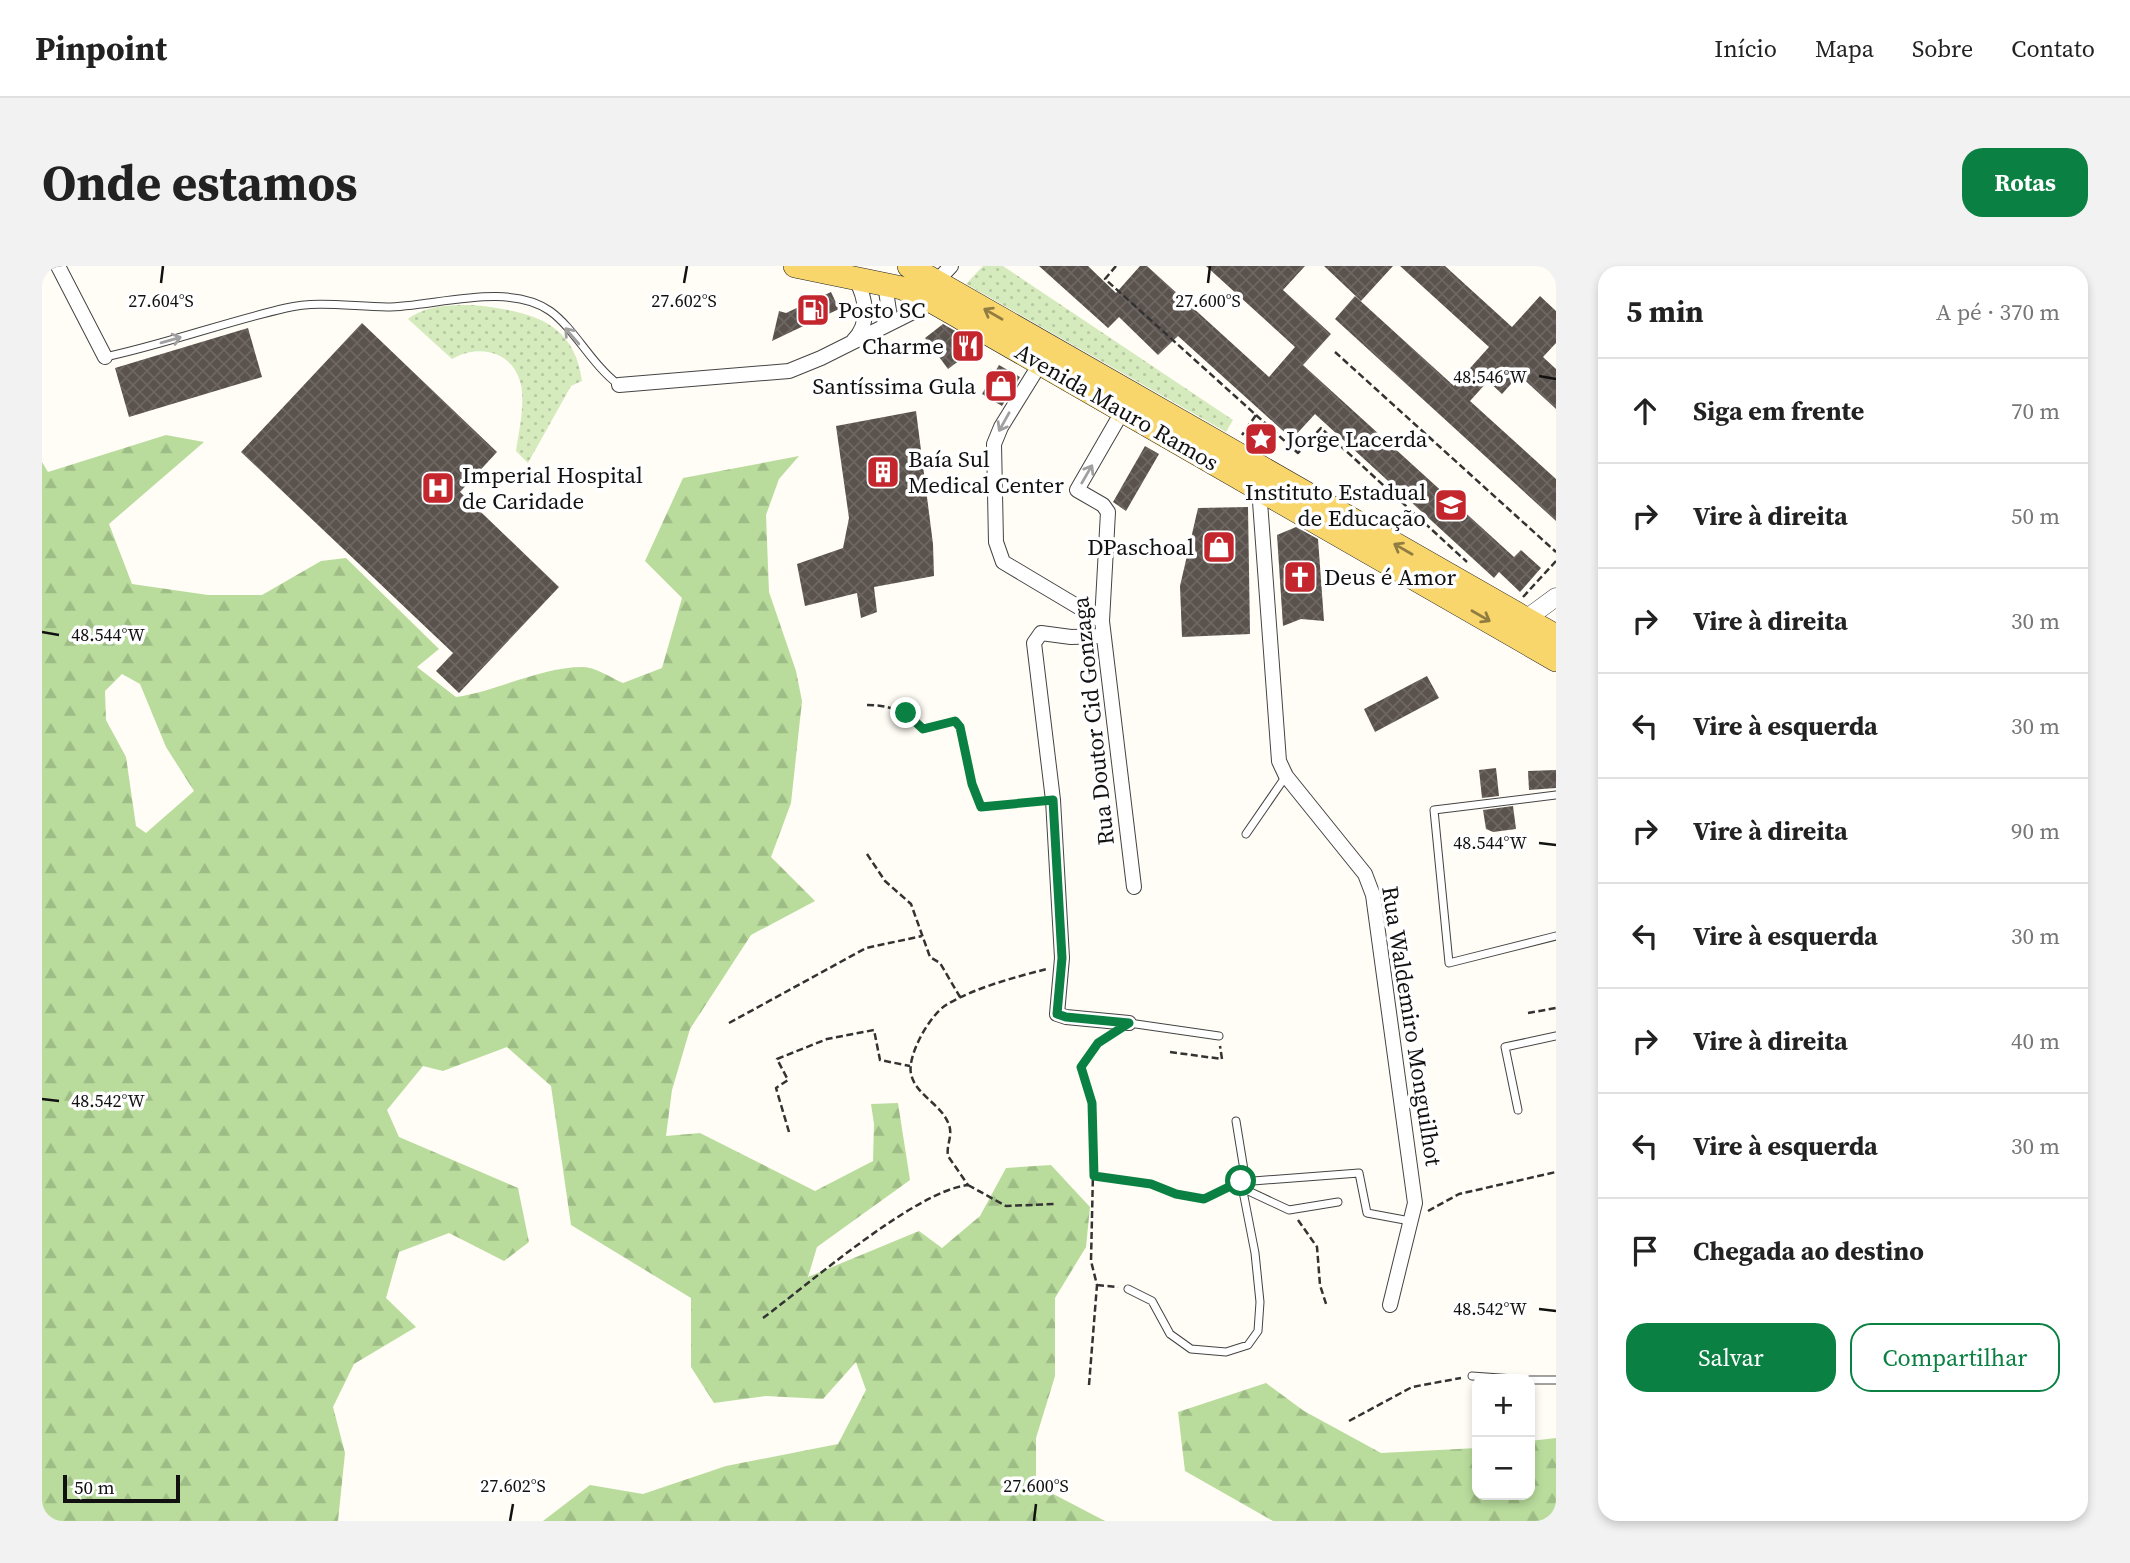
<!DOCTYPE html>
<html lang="pt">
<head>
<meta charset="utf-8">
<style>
  :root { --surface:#fff; --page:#f2f2f2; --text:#222; --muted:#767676; --line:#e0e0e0; --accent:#0b8043 }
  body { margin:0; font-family:"Source Serif 4",serif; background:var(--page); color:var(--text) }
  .controls { position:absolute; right:21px; bottom:21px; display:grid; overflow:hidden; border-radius:14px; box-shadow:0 4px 10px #0003 }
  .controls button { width:63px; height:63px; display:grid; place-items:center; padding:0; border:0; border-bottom:2px solid var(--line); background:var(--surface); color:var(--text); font:35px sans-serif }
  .scale { position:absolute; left:21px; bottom:18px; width:117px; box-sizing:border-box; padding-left:7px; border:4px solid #111; border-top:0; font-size:19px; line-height:24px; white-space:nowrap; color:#111; -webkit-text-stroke:5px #fff; paint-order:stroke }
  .stop { position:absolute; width:21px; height:21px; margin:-16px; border:5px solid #0b8043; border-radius:50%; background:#fff }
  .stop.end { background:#0b8043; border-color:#fff; box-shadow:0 2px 7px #0008 }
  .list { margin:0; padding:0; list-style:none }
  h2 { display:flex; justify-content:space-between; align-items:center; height:91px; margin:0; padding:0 28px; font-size:30px }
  h2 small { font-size:23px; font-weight:400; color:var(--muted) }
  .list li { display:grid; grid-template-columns:46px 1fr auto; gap:21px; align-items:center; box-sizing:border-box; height:105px; padding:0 28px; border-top:2px solid var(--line) }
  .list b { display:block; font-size:26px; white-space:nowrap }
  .list em { font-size:23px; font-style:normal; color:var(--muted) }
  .actions { display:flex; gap:14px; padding:21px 28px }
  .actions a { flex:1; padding:16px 0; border:2px solid var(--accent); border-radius:21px; text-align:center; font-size:24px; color:var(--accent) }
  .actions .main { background:var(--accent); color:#fff }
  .icon { flex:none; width:38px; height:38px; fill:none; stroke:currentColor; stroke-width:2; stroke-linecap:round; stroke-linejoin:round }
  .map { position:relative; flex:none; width:1514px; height:1255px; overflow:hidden; border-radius:21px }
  header { display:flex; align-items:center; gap:42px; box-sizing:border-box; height:98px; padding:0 35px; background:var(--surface); border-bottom:2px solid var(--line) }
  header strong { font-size:33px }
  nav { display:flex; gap:38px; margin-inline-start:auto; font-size:24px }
  .intro { display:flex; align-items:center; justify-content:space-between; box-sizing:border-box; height:168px; padding:0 42px }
  h1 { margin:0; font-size:49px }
  .button { padding:18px 32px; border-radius:21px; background:var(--accent); color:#fff; font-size:24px; font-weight:700 }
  main { display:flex; gap:42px; padding:0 42px }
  aside { flex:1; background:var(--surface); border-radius:21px; box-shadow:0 4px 10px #0003 }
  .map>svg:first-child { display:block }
  .grass { fill:url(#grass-dots) }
  .forest { fill:url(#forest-firs); fill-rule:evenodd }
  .building { fill:url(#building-cross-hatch) }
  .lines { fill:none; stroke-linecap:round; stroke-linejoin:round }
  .service-casing { stroke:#444; stroke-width:9 }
  .minor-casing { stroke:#444; stroke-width:16 }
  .tertiary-casing { stroke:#444; stroke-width:19 }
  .primary-casing { stroke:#222; stroke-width:24 }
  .path { stroke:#333; stroke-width:2.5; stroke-dasharray:7 3.5; stroke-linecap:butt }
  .service { stroke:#fff; stroke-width:7 }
  .minor { stroke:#fff; stroke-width:14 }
  .tertiary { stroke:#fff; stroke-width:18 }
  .primary { stroke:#f9d66b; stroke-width:23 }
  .oneway { stroke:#917d42 }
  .oneway2 { stroke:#a0a0a0 }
  .route { stroke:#0b8043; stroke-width:9 }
  .ticks { fill:none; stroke:#111; stroke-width:2.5 }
  .labels { text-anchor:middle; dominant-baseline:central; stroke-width:7; stroke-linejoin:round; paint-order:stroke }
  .poi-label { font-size:23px; fill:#111; stroke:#fff; text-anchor:start }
  .street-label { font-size:23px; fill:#111; stroke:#fff }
  .ticks-label { font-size:18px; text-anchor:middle; fill:#111; stroke:#fff; stroke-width:7; stroke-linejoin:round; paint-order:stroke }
</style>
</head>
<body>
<header>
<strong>Pinpoint</strong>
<nav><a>Início</a><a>Mapa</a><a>Sobre</a><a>Contato</a></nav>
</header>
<div class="intro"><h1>Onde estamos</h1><a class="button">Rotas</a></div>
<main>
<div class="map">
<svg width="1514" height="1255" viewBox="0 0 1514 1255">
  <defs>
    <pattern id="grass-dots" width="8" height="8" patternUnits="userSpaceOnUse" patternTransform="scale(1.75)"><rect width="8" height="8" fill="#d5ebbd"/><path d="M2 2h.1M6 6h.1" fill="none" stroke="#b6c8a1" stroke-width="1.8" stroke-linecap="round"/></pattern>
    <pattern id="forest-firs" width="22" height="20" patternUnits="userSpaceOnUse" patternTransform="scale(1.75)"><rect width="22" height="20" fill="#b9dc9c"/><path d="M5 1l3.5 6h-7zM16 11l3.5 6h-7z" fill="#9ebc85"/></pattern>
    <pattern id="building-cross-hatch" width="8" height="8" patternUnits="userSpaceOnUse" patternTransform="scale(1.75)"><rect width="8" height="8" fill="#5a524d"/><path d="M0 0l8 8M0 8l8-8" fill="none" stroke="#6d6662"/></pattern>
  </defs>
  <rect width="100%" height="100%" fill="#fffdf5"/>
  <path class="grass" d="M941 0H961L1191 154 1184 166 924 18Z
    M431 39C485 45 532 53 540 115L529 120 486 197 474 185C477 164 483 140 479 119 471 84 436 78 410 93L366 53C384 39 409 39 431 39Z"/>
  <path class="forest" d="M124 169 162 176 67 258 90 318 166 329H220L279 295 304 292 397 383 375 401 414 431C456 425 498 401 541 401 553 401 570 412 581 417L620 402 640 332 603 295 641 212 757 190 737 213 724 249 727 326 754 405 760 435 749 537 729 591 773 635 709 669 648 763 630 824 624 870 658 867 773 925 831 895 832 858 829 838 856 837 868 914 775 981 766 1011 877 965 900 982 938 950 964 902 1009 899 1048 941 1044 981 1013 1032V1110L994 1172V1219L1063 1255H501L548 1219 601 1228 684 1200 796 1178 824 1124 814 1096 781 1133 724 1130 672 1137 649 1101V1032L529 959 509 820 465 781 401 805 381 800 345 844 357 871 476 922 487 976 462 995 407 967 357 986 344 1032 374 1061 312 1098 291 1141 303 1187 296 1255H0V196L6 206ZM80 408 98 418 124 481 152 525 104 567 94 560 84 491 64 454 63 425Z
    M1224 1117 1262 1145 1339 1187 1435 1182V1229H1488V1175L1514 1172V1255H1231L1143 1205 1136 1146Z"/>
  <path class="building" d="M997 0H1046L1074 27 1098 0H1105L1227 111 1253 81 1164 0H1263L1241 24 1289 68 1261 99 1472 291 1479 284 1499 302 1478 326 1457 306 1452 312 1273 148 1250 173 1136 70 1116 89 1077 51 1066 62Z
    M1282 0H1351L1319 35Z
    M1358 0H1403L1470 61 1498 30 1514 45V77L1501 91 1514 103V143L1477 109 1460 128 1446 115 1428 135 1514 213V255L1293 53 1313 30 1412 120 1447 81Z
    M789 26 797 43 730 75 737 45 744 47Z
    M320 57 455 186 418 226 517 321 417 427 394 405 411 387 199 186Z
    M901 58 938 79 906 103 883 72Z
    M206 62 220 111 87 151 73 102Z
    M957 99 978 111 960 140 940 128Z
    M874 145 891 278 892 310 832 321 835 346 819 352 815 327 763 340 755 298 801 282 807 252 794 160Z
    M1103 180 1117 188 1084 245 1071 236Z
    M1206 241 1208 368 1140 371 1138 320 1156 242Z
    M1254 261 1276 273 1282 355 1259 353 1241 360 1235 269Z
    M1385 410 1397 432 1333 466 1322 443Z
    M1454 502 1457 530 1440 532 1437 504Z
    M1514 504V522L1487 524 1486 505Z
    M1471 540 1474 563 1451 566 1444 563 1441 544Z"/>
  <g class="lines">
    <defs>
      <path id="service" d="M63 91C124 78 183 56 244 42 276 34 312 41 345 41 391 41 466 15 508 45 533 63 549 98 577 119
        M1514 529 1392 544 1407 697 1514 670
        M1204 568 1244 510
        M1087 757 1177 770
        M1476 844 1463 781 1514 770
        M1194 855 1202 904 1211 915 1317 907 1325 947 1368 955
        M1200 922 1247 944 1296 936
        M1086 1023 1110 1035 1128 1068 1149 1083 1184 1086 1206 1079 1216 1065 1218 1036 1213 987 1199 915 1202 904
        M1430 1110 1472 1113
        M1488 1114H1514"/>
      <path id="minor" d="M16 0 63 91
        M895 15 909 0
        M841 61 847 45 843 18
        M811 75C829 57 824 32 813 12
        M998 98 959 161 952 178 954 276 961 296 1060 355
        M577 119 747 105 779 92 891 36
        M1080 146 1035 224 1061 239 1066 246 1060 355 1092 621
        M1217 222 1237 495 1244 510 1323 608 1331 629 1373 937 1348 1039
        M1061 370 1029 371 999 367 992 377 1011 534 1020 692 1015 748 1024 751 1087 757"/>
      <path id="tertiary" d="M1484 353 1514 331"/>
      <path id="primary" d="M753 0 860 22 891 36 1514 394
        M867 0 1514 370"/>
    </defs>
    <use href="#service" class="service-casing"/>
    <use href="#minor" class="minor-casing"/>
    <use href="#tertiary" class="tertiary-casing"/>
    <use href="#primary" class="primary-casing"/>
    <path class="path" d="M1074 0 1063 13 1214 149 1200 169
      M1293 86 1514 286
      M1214 149 1256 187 1279 162 1425 296
      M1481 331 1514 295
      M825 439C850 439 863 446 881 463L913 455 918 461 930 518 939 541 997 535
      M825 588 843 615 869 638 888 691 898 697 918 731
      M1486 747 1514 742
      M687 757 824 682 880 670
      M1128 786 1180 793 1178 780
      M747 866 734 822 746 814 735 793 785 773 832 764 838 794 868 800
      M1052 910 1109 918 1134 928 1162 933 1189 920
      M926 919 964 940 1012 938
      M1386 945 1417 928 1514 906
      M1256 954 1275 981 1278 1019 1285 1041
      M1055 1019 1076 1021
      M721 1052C767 1018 873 925 926 919L906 890C904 879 911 870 907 859 900 838 874 830 869 808 865 789 888 749 904 739 932 722 973 711 1005 703
      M1047 1119 1055 1019 1049 995 1052 863 1050 837 1039 801 1044 791 1067 769
      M1307 1155 1370 1121 1419 1112"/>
    <use href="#service" class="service"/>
    <use href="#minor" class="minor"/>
    <use href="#tertiary" class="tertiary"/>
    <use href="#primary" class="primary"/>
  </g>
  <defs><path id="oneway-shaft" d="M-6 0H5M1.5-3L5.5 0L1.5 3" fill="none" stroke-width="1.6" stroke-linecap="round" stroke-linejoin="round" transform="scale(1.75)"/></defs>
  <g class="oneway">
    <use href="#oneway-shaft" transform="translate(951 48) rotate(-150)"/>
    <use href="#oneway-shaft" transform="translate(1361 283) rotate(-150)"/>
    <use href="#oneway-shaft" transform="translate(1439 350) rotate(30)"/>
  </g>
  <g class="oneway2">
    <use href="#oneway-shaft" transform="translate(530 70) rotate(-131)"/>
    <use href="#oneway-shaft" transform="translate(129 74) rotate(-16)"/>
    <use href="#oneway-shaft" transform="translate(962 156) rotate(119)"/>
    <use href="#oneway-shaft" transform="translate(1045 208) rotate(-60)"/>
  </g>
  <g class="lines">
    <path class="route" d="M864 447 881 463 913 455 918 461 930 518 939 541 1011 534 1020 692 1015 748 1024 751 1087 757 1056 777 1039 801 1050 837 1052 910 1109 918 1134 928 1162 933 1199 915"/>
  </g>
  <path class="ticks" d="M119 17 121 0M642 17 645 0M1166 17 1168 0M1497 110 1514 113M0 366 17 369M1497 577 1514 579M0 833 17 835M1497 1043 1514 1045M468 1255 471 1238M992 1255 994 1238"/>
  <defs>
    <symbol id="fuel-square" viewBox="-11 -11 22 22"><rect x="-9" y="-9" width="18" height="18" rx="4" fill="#c4262e" stroke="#fff"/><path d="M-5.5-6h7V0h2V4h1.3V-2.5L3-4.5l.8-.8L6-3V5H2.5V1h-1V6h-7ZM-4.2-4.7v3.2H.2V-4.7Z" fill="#fff"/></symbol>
    <symbol id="restaurant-square" viewBox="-11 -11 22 22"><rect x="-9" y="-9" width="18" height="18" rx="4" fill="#c4262e" stroke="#fff"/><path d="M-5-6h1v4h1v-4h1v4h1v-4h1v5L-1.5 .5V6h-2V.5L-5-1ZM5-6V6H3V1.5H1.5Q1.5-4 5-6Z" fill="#fff"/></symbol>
    <symbol id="shop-square" viewBox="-11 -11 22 22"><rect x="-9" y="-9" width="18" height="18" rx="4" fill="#c4262e" stroke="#fff"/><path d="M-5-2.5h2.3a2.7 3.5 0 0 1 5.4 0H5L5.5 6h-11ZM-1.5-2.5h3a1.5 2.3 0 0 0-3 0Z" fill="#fff"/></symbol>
    <symbol id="sight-square" viewBox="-11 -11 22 22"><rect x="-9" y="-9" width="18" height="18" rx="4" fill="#c4262e" stroke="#fff"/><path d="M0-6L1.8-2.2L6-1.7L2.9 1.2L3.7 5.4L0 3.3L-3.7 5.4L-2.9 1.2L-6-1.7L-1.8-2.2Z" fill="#fff"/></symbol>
    <symbol id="building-square" viewBox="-11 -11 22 22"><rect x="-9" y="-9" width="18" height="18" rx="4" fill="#c4262e" stroke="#fff"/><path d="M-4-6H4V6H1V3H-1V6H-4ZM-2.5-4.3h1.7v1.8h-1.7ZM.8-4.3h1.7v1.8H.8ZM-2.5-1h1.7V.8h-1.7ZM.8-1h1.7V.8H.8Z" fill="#fff"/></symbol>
    <symbol id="hospital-square" viewBox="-11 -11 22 22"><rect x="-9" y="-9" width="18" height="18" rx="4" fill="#c4262e" stroke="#fff"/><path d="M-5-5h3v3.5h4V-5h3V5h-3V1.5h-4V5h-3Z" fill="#fff"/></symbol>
    <symbol id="school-square" viewBox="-11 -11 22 22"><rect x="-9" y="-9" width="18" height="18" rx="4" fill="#c4262e" stroke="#fff"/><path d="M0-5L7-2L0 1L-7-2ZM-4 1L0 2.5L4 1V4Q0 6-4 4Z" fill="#fff"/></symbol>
    <symbol id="church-square" viewBox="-11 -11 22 22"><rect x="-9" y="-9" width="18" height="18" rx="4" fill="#c4262e" stroke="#fff"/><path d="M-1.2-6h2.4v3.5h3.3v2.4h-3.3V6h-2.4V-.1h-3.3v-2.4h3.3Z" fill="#fff"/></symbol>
  </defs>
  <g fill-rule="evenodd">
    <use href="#fuel-square" x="752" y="25" width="38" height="38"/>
    <use href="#restaurant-square" x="907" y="61" width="38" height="38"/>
    <use href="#shop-square" x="940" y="101" width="38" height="38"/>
    <use href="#sight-square" x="1200" y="154" width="38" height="38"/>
    <use href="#building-square" x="822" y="187" width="38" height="38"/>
    <use href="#hospital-square" x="377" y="203" width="38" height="38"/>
    <use href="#school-square" x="1390" y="220" width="38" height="38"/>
    <use href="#shop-square" x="1158" y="262" width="38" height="38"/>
    <use href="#church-square" x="1239" y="292" width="38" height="38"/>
  </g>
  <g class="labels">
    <g class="poi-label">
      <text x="796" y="44">Posto SC</text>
      <text x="902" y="80" text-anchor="end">Charme</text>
      <text x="934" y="120" text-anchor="end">Santíssima Gula</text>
      <text x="1244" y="173">Jorge Lacerda</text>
      <text x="866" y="193">Baía Sul<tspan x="866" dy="26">Medical Center</tspan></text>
      <text x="420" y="209">Imperial Hospital<tspan x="420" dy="26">de Caridade</tspan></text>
      <text x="1384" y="226" text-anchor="end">Instituto Estadual<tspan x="1384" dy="26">de Educação</tspan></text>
      <text x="1152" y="281" text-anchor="end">DPaschoal</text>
      <text x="1282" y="311">Deus é Amor</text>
    </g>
    <g class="street-label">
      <text transform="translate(1075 141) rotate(30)">Avenida Mauro Ramos</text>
      <text transform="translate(1051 455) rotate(-96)">Rua Doutor Cid Gonzaga</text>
      <text transform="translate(1370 760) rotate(81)">Rua Waldemiro Monguilhot</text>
    </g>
  </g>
  <g class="ticks-label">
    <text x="119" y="41">27.604°S</text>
    <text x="642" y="41">27.602°S</text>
    <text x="1166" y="41">27.600°S</text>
    <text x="1448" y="117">48.546°W</text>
    <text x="66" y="375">48.544°W</text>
    <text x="1448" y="583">48.544°W</text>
    <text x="66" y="841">48.542°W</text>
    <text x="1448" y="1049">48.542°W</text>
    <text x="471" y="1226">27.602°S</text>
    <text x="994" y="1226">27.600°S</text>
  </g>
</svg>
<div class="controls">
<button>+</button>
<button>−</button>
</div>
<div class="scale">50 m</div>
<div class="stop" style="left:1199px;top:915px"></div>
<div class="stop end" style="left:864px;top:447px"></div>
</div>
<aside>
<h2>5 min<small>A pé · 370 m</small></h2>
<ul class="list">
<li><svg class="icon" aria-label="ahead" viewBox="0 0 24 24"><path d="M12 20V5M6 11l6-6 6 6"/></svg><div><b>Siga em frente</b></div><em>70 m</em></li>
<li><svg class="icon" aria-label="right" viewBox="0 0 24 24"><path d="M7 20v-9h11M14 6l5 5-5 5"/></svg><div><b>Vire à direita</b></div><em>50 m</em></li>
<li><svg class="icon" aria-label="right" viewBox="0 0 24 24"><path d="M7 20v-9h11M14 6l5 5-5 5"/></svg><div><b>Vire à direita</b></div><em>30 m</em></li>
<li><svg class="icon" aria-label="left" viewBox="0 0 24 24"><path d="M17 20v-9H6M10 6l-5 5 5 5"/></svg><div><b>Vire à esquerda</b></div><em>30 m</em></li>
<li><svg class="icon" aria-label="right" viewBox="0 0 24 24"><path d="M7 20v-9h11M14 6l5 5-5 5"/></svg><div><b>Vire à direita</b></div><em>90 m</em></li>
<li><svg class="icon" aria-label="left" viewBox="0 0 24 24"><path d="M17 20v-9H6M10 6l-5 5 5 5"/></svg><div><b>Vire à esquerda</b></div><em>30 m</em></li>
<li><svg class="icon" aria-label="right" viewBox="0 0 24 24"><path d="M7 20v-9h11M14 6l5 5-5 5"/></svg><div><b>Vire à direita</b></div><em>40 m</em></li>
<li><svg class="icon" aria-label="left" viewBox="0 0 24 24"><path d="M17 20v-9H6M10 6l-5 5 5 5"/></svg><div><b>Vire à esquerda</b></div><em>30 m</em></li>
<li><svg class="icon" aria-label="arrive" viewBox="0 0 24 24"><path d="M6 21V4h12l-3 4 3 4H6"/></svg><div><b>Chegada ao destino</b></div></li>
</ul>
<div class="actions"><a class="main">Salvar</a><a>Compartilhar</a></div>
</aside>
</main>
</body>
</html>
